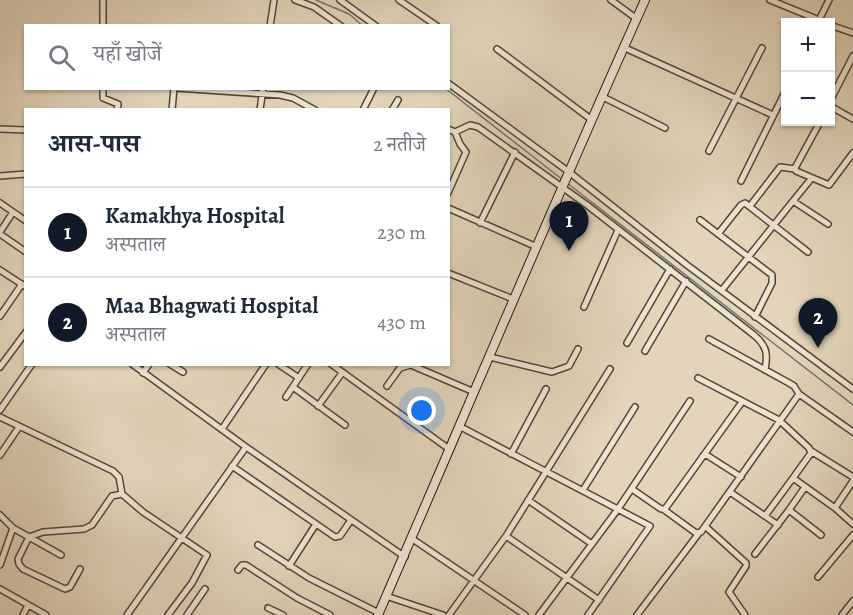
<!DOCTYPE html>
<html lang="hi">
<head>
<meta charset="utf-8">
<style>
  :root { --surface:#fff; --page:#f6f6f7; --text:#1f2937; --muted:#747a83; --line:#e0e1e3; --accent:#111827 }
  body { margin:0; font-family:Alegreya,"Noto Serif Devanagari",serif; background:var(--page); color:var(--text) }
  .controls { position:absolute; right:18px; top:18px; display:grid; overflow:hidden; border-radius:0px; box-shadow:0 2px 4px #0004 }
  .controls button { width:54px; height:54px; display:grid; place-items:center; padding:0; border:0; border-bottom:2px solid var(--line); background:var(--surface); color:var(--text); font:30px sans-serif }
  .you { position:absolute; left:422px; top:411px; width:21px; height:21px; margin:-15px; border:4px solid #fff; border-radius:50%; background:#1a73e8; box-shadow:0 0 0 9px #1a73e833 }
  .badge { display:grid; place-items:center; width:39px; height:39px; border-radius:50%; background:var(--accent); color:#fff; font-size:20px; font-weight:700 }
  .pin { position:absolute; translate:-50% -50px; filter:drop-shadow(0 2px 3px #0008) }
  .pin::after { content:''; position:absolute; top:32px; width:21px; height:18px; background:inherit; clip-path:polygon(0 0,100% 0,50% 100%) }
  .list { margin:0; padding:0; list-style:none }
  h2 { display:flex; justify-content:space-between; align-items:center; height:78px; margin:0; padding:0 24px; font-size:26px }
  h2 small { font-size:20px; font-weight:400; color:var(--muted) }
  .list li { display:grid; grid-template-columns:39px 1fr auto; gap:18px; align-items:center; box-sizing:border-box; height:90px; padding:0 24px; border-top:2px solid var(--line) }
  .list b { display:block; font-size:22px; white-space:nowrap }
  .list p { margin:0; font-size:20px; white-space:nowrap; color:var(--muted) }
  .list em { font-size:20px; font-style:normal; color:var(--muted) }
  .icon { flex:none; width:33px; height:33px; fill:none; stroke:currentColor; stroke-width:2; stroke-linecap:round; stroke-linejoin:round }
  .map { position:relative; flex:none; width:853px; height:615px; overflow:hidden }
  .search { position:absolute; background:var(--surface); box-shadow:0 2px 4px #0004; left:24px; top:24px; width:426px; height:66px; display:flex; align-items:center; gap:15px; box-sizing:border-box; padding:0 21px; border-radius:0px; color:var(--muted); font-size:22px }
  .panel { position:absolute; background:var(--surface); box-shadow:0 2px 4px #0004; left:24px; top:108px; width:426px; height:258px; border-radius:0px }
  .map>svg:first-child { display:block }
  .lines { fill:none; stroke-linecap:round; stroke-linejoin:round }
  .stream { stroke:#697672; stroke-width:1.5 }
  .minor-casing { stroke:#554536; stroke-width:8 }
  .secondary-casing { stroke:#26150a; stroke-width:10 }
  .minor { stroke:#ece4d3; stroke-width:5 }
  .secondary { stroke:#ece4d3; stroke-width:8 }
</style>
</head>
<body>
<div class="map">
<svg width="853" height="615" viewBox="0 0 853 615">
  <rect width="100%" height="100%" fill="#e2d5bb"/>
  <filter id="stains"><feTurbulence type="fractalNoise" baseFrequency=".00333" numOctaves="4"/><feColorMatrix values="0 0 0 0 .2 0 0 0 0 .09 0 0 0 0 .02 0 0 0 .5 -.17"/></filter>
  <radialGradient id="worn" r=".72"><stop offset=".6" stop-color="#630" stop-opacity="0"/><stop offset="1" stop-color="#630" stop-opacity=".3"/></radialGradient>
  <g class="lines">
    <path class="stream" d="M316 0 349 14 363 26
      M445 88 563 180
      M567 183 853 405"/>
    <defs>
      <path id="minor" d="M295 0 314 7 341 26
        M340 0 376 26
        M399 0 437 26
        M611 0 637 19
        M770 0 824 22
        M818 22 829 0
        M830 25 853 33
        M103 26V0
        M270 26 274 0
        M625 48 773 115
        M497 49 592 120
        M448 83 569 172 687 265 853 389
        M103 88V98L118 104 117 110
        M177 88 280 95 293 98 315 110
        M603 97 665 128
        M830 101 853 56
        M830 106 853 119
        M172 110 174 88
        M260 110 263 88
        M363 110 374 88
        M392 110 398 100
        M820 122 795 168 796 171 829 185 853 153
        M0 129 26 130
        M448 129 455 132 470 125 478 127 587 205 754 335C767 346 768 354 765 370
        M709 151 762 48
        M0 176 26 174
        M741 181 786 90
        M448 193 466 152 460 144 455 132
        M793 201 811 179
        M0 203 26 221
        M750 206 780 167 795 169
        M448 208 537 247
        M700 220 772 275V283L755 317
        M480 223 515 152
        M0 232 13 212
        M0 234 26 252
        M718 234 741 205 745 203 808 252
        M0 270 26 287
        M448 273 513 299
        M722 290 793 201 828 224
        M584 307 618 230
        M0 316 22 284
        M627 343 670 269
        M645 351 686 281
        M490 357 552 372 569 366 578 349
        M132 364 246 447 405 557
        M170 364 183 372
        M278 364 299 378
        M331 364 449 449
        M0 367 26 332
        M143 373 149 364
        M698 378 779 420 809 448 811 453 793 478 835 508 853 524
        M387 386 400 368 411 365 474 392
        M293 387 345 425
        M799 394 853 432
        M286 397 308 364
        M318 406 342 373
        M0 410 32 364
        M0 417 113 471 119 477 122 494
        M459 426 650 526 588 615
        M222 429 266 364
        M811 451 853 477
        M511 454 546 389
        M705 454 741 477
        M0 455 19 427
        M232 466 335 537 340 536 351 520
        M805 487 789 510 821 535
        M632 489 661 509H665L742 402
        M583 490 635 407
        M730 492 778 525
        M528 500 592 544
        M835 508 853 481
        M663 509 696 533 701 532 799 394 794 386 789 383 709 339
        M0 515 13 528 61 555
        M765 516 793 478
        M706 527 746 563V566L729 592 745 615
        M506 536 610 369
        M411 538 525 615
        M258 545 309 578 379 613
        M755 554 789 510
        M0 565 13 528
        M289 566 316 524
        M80 569 70 587 65 589 23 569 19 564 18 559 29 537 43 532 84 529 92 525 112 496 122 494 143 512 207 555 192 583 168 615
        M238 570 242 565H246L297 598 330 615
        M818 577 853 535
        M0 589 46 615
        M386 596 443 615
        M268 608 283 615
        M23 615 28 605
        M127 615 246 447
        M187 615 205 589
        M449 615 506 536 599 600
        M539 615 618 509 690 401
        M637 615 699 533
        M842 615 853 601"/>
      <path id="secondary" d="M378 615C467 410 553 204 645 0"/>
    </defs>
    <use href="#minor" class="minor-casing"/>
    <use href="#secondary" class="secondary-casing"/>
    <use href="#minor" class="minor"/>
    <use href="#secondary" class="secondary"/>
  </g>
  <rect width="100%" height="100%" filter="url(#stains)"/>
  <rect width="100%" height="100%" fill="url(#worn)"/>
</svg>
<div class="controls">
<button>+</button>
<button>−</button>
</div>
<div class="you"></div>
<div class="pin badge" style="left:569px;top:251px">1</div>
<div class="pin badge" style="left:818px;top:348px">2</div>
<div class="search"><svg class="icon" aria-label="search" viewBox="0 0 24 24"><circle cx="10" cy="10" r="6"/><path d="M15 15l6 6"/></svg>यहाँ खोजें</div>
<section class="panel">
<h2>आस-पास<small>2 नतीजे</small></h2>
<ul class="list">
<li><span class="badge">1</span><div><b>Kamakhya Hospital</b><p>अस्पताल</p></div><em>230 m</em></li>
<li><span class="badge">2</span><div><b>Maa Bhagwati Hospital</b><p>अस्पताल</p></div><em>430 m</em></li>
</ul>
</section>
</div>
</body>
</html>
